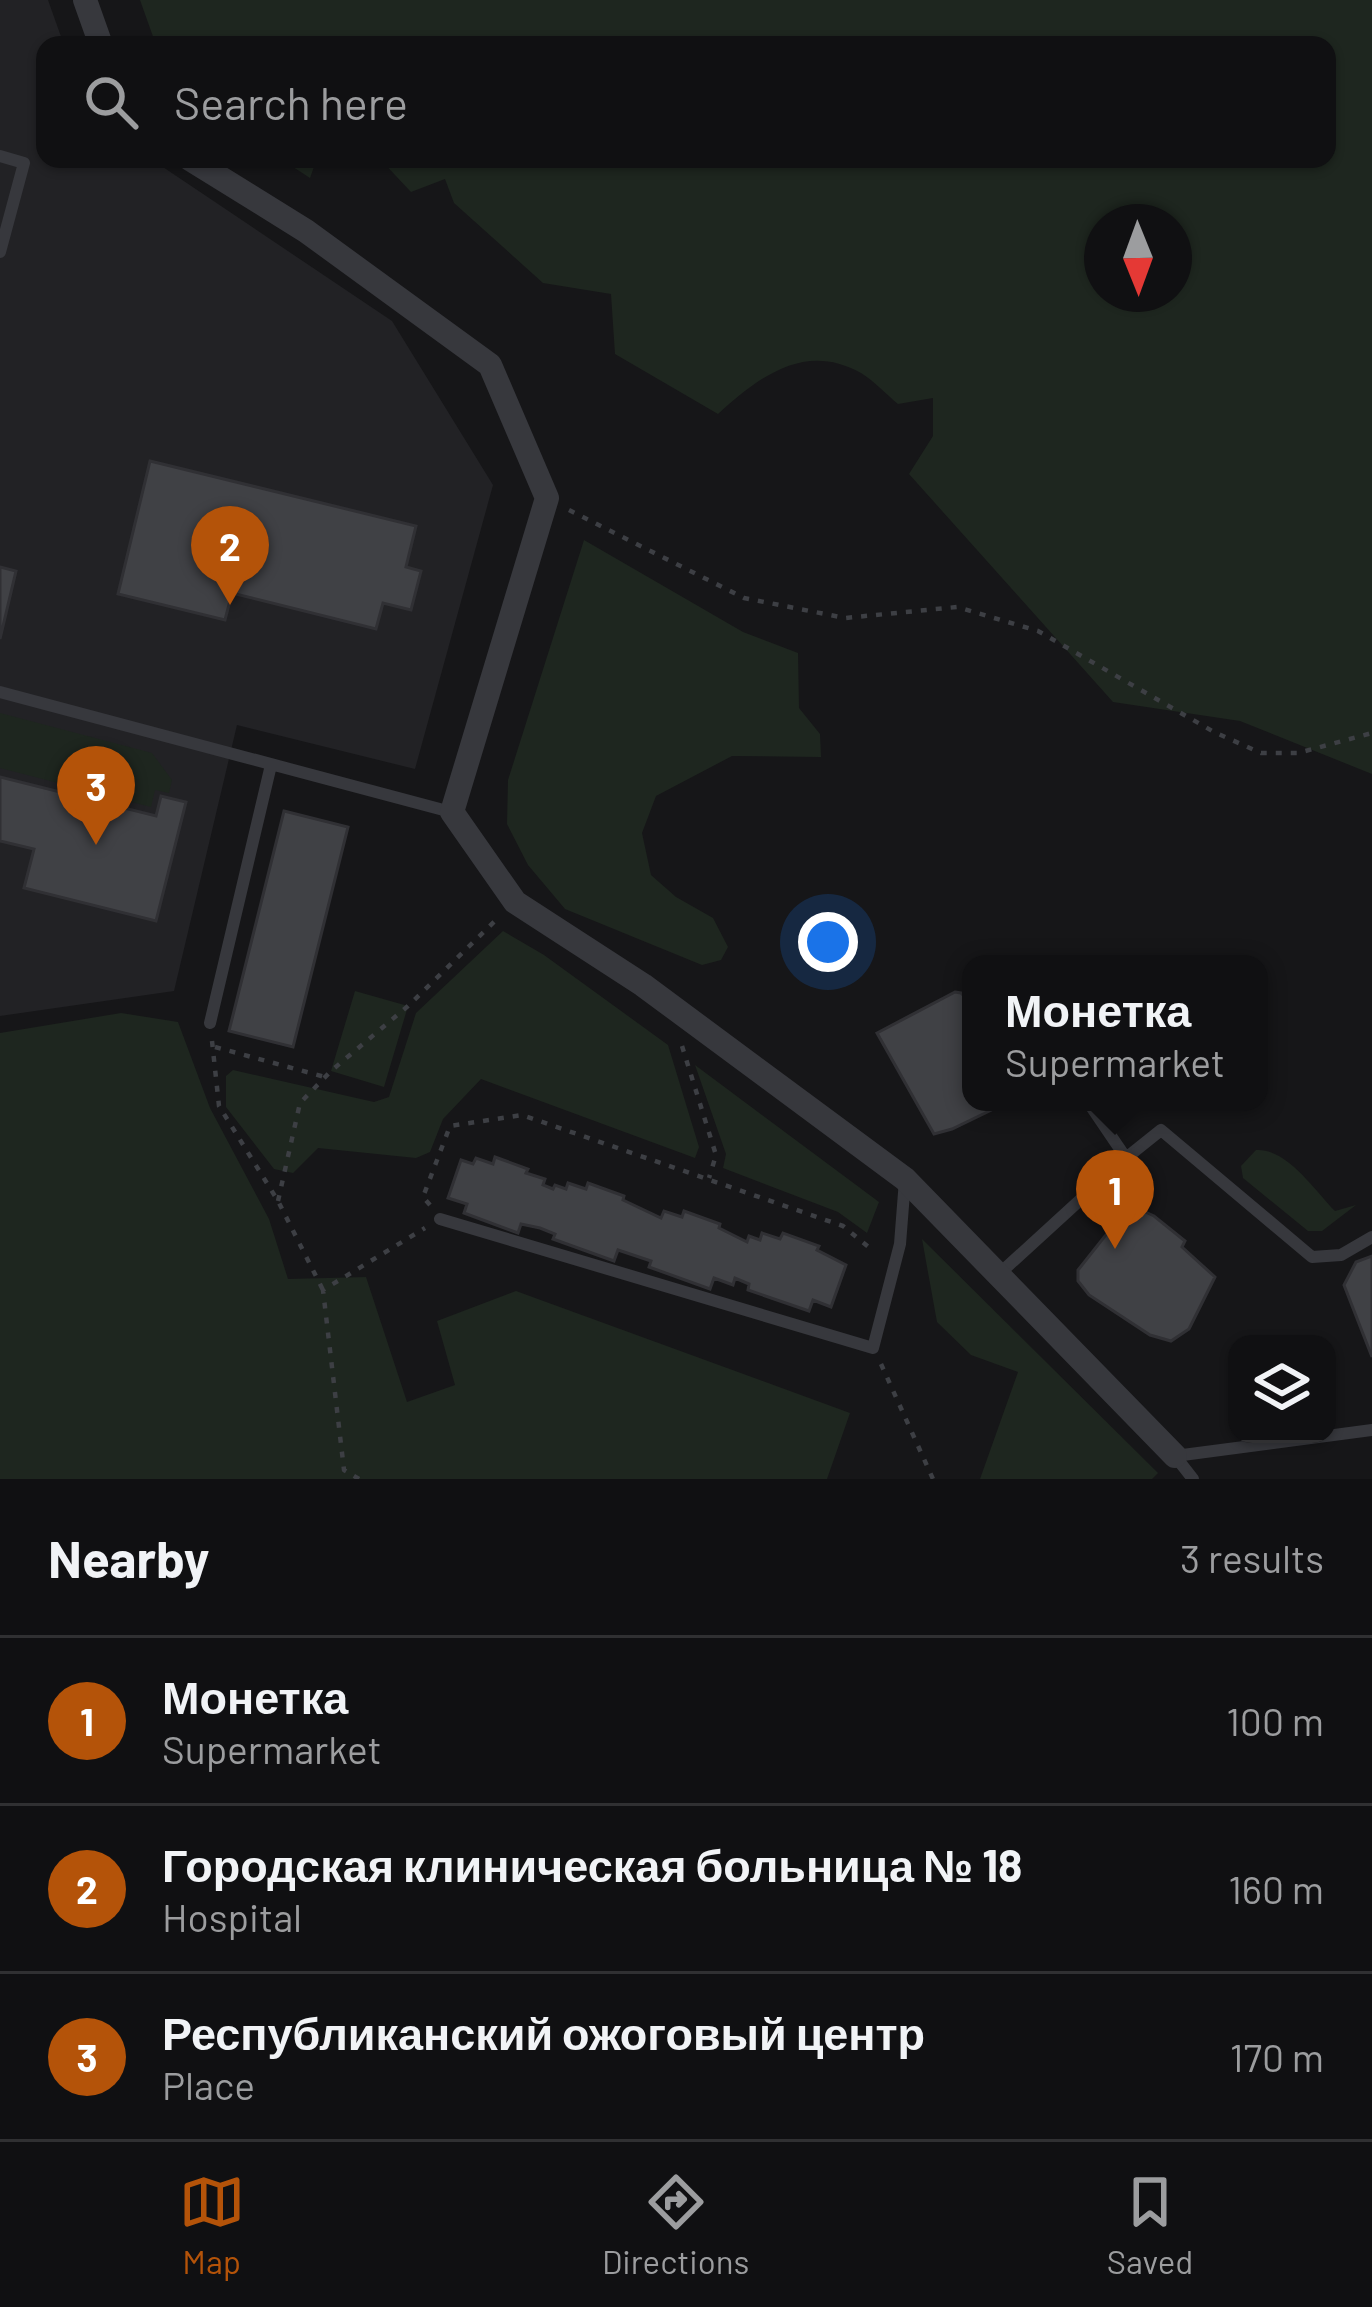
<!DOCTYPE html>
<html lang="en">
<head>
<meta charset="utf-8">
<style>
  :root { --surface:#101012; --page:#19191b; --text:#f1f3f6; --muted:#9c9d9f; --line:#303032; --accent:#b45309 }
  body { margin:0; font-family:Barlow,sans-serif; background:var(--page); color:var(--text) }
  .controls { position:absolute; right:36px; bottom:36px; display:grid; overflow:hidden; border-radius:24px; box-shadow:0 3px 9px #0004 }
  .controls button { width:108px; height:108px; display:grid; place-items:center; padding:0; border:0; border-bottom:3px solid var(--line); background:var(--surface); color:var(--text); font:60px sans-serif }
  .compass { position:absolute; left:1084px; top:204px; width:108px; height:108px; border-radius:50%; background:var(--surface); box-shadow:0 3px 9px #0004; rotate:179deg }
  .you { position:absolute; left:828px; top:942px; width:42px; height:42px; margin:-30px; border:9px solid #fff; border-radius:50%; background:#1a73e8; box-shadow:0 0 0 18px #1a73e833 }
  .badge { display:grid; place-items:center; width:78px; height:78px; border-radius:50%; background:var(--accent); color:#fff; font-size:39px; font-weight:700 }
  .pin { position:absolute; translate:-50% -99px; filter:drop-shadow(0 3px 6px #0008) }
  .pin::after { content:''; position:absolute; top:63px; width:42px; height:36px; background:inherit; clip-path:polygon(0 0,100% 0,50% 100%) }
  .popup { position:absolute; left:962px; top:955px; width:306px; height:156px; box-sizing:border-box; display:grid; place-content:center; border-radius:24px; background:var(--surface); filter:drop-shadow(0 3px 9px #0005); font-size:39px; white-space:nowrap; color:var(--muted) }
  .popup b { font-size:45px; color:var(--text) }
  .popup::after { content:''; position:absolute; left:50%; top:100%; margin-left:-24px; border:24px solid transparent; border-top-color:var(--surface) }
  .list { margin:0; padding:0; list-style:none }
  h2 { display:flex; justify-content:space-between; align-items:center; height:156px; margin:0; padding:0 48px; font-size:51px }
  h2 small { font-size:39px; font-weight:400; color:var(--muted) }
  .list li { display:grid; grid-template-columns:78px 1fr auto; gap:36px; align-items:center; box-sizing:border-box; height:168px; padding:0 48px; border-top:3px solid var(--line) }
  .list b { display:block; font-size:45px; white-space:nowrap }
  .list p { margin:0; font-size:39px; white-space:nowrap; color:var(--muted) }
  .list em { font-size:39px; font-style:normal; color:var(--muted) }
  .icon { flex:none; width:66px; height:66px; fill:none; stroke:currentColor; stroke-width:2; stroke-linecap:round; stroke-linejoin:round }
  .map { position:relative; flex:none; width:1372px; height:1479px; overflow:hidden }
  .search { position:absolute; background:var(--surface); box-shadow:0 3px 9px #0004; left:36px; right:36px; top:36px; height:132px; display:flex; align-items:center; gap:30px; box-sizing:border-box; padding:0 42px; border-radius:24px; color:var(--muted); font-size:45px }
  .sheet { height:660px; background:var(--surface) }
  nav { display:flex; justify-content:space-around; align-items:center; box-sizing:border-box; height:168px; border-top:3px solid var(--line); background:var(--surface); font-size:33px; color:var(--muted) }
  nav a { display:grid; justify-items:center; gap:6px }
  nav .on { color:var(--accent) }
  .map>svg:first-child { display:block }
  .built { fill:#222225 }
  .green { fill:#1e261f; fill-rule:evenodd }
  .building { fill:#404145; stroke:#303034; stroke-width:3 }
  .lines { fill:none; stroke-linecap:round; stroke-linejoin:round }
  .path { stroke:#3d3f44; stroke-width:4.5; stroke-dasharray:6 9; stroke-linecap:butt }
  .service { stroke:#37383d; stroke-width:12 }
  .minor { stroke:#37383d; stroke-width:24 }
</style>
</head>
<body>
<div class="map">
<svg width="1372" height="1479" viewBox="0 0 1372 1479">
  <rect width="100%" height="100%" fill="#161618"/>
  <path class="built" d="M0 0H48L64 45H45V159H151L392 321 493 485 415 769 237 725 174 991 0 1016Z"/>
  <path class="green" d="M140 0H1372V774L1240 721 1113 702 909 474 933 436V398L898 404C886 394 874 381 861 373 805 341 759 377 718 414L615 354 611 294 543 283 454 203 445 179 411 192 380 159 315 164 310 178 281 159H1327V45H156ZM1102 222H1174V294H1102Z
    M584 540 743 632 798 653 799 708 820 734 821 757 732 756 656 796 642 833 651 875 676 897 713 918 728 947 721 960 702 965 565 909 528 865 507 824 508 780Z
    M0 713 152 753 172 780 169 793 155 790 151 807 0 768Z
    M503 931 544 955 668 1045 699 1147 695 1158 481 1079 443 1119 430 1152 416 1158 318 1148 293 1173 274 1169 226 1107V1076L233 1070 374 1102 389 1097 416 1013Z
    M355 991 408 1006 384 1087 331 1071Z
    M121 1013 178 1022 210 1108 269 1219 288 1279 366 1277 407 1402 455 1385 437 1321 516 1291 850 1413 827 1479H0V1033Z
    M695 1065 879 1202 867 1233 838 1212 723 1168 726 1154Z
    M1256 1150C1287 1148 1315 1191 1335 1211L1356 1205 1322 1231H1308L1243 1178 1241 1166Z
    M922 1239 1158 1473 1152 1479H980L1018 1372 971 1355 937 1322Z"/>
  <path class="building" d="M150 461 416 526 406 567 421 571 411 610 383 603 376 629 232 593 225 620 118 594Z
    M0 567 16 571 0 639Z
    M0 777 156 816 161 796 186 802 156 921 24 888 34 849 0 841Z
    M284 811 348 827 293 1047 229 1031Z
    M955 992 961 993 971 1003V1102H1008L952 1129 934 1134 877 1033Z
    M495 1157 528 1169 526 1173 545 1179 543 1185 553 1189 555 1185 566 1189 568 1183 586 1189 588 1183 624 1196 623 1200 661 1218 664 1211 682 1217 684 1211 720 1224 719 1228 747 1242 749 1236 760 1240 762 1233 780 1239 783 1233 819 1246 817 1250 846 1265 831 1307 813 1300 809 1311 748 1290 749 1284 735 1278 733 1285 714 1278 710 1289 649 1267 651 1261 618 1250 614 1261 553 1239 555 1234 540 1228 521 1224 518 1233 464 1213 467 1204 448 1198 461 1160 473 1164 476 1158 493 1164Z
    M1139 1209 1154 1216 1185 1241 1182 1247 1215 1277 1189 1329 1171 1341 1150 1335 1089 1295 1078 1281V1270L1105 1236 1129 1211Z
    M1372 1256V1357L1344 1285 1356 1262Z"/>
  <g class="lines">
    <path class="path" d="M569 510 744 598 845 618 957 607 1038 631 1214 732 1261 753H1298L1372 733
      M212 1041 219 1106 278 1201 323 1290
      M682 1046 716 1155 709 1178
      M215 1047 325 1077
      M278 1201 300 1103 331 1071 408 1006 498 918
      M430 1205 423 1197 450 1126 522 1115 843 1226 871 1249
      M881 1364 933 1479
      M359 1479 344 1470 323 1290 425 1228"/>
    <path class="service" d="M0 156 24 163 0 252
      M0 692 451 812
      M210 1023 271 765
      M1088 1102 1126 1158 1161 1130 1312 1257 1341 1255 1372 1237
      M440 1219 873 1348 900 1244 905 1180
      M998 1275 1126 1158
      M1193 1479 1175 1456 1372 1430"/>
    <path class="minor" d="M85 0 101 45
      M190 159 306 231 490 365 547 498 452 812 515 902 643 985 905 1179 1175 1456"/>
  </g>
</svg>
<div class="controls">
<button><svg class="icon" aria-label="layers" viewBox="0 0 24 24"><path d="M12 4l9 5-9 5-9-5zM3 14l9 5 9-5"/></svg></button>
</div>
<svg class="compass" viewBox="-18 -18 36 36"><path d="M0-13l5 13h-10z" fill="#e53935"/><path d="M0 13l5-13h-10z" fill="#9c9d9f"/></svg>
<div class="you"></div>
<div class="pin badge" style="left:1115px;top:1249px">1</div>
<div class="popup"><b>Монетка</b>Supermarket</div>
<div class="pin badge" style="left:230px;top:605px">2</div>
<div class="pin badge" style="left:96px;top:845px">3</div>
<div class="search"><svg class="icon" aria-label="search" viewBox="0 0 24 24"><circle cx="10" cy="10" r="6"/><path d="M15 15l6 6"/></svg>Search here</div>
</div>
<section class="sheet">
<h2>Nearby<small>3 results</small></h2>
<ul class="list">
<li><span class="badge">1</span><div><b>Монетка</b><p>Supermarket</p></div><em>100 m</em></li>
<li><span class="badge">2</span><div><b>Городская клиническая больница № 18</b><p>Hospital</p></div><em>160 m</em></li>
<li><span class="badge">3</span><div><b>Республиканский ожоговый центр</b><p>Place</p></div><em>170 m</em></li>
</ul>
</section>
<nav>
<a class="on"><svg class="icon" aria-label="map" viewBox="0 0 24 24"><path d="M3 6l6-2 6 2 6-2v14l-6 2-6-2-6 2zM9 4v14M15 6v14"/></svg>Map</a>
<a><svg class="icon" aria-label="directions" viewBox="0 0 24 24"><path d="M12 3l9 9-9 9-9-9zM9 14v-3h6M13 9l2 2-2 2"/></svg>Directions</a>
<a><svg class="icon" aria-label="saved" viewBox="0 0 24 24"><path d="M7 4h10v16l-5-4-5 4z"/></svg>Saved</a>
</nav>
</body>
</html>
